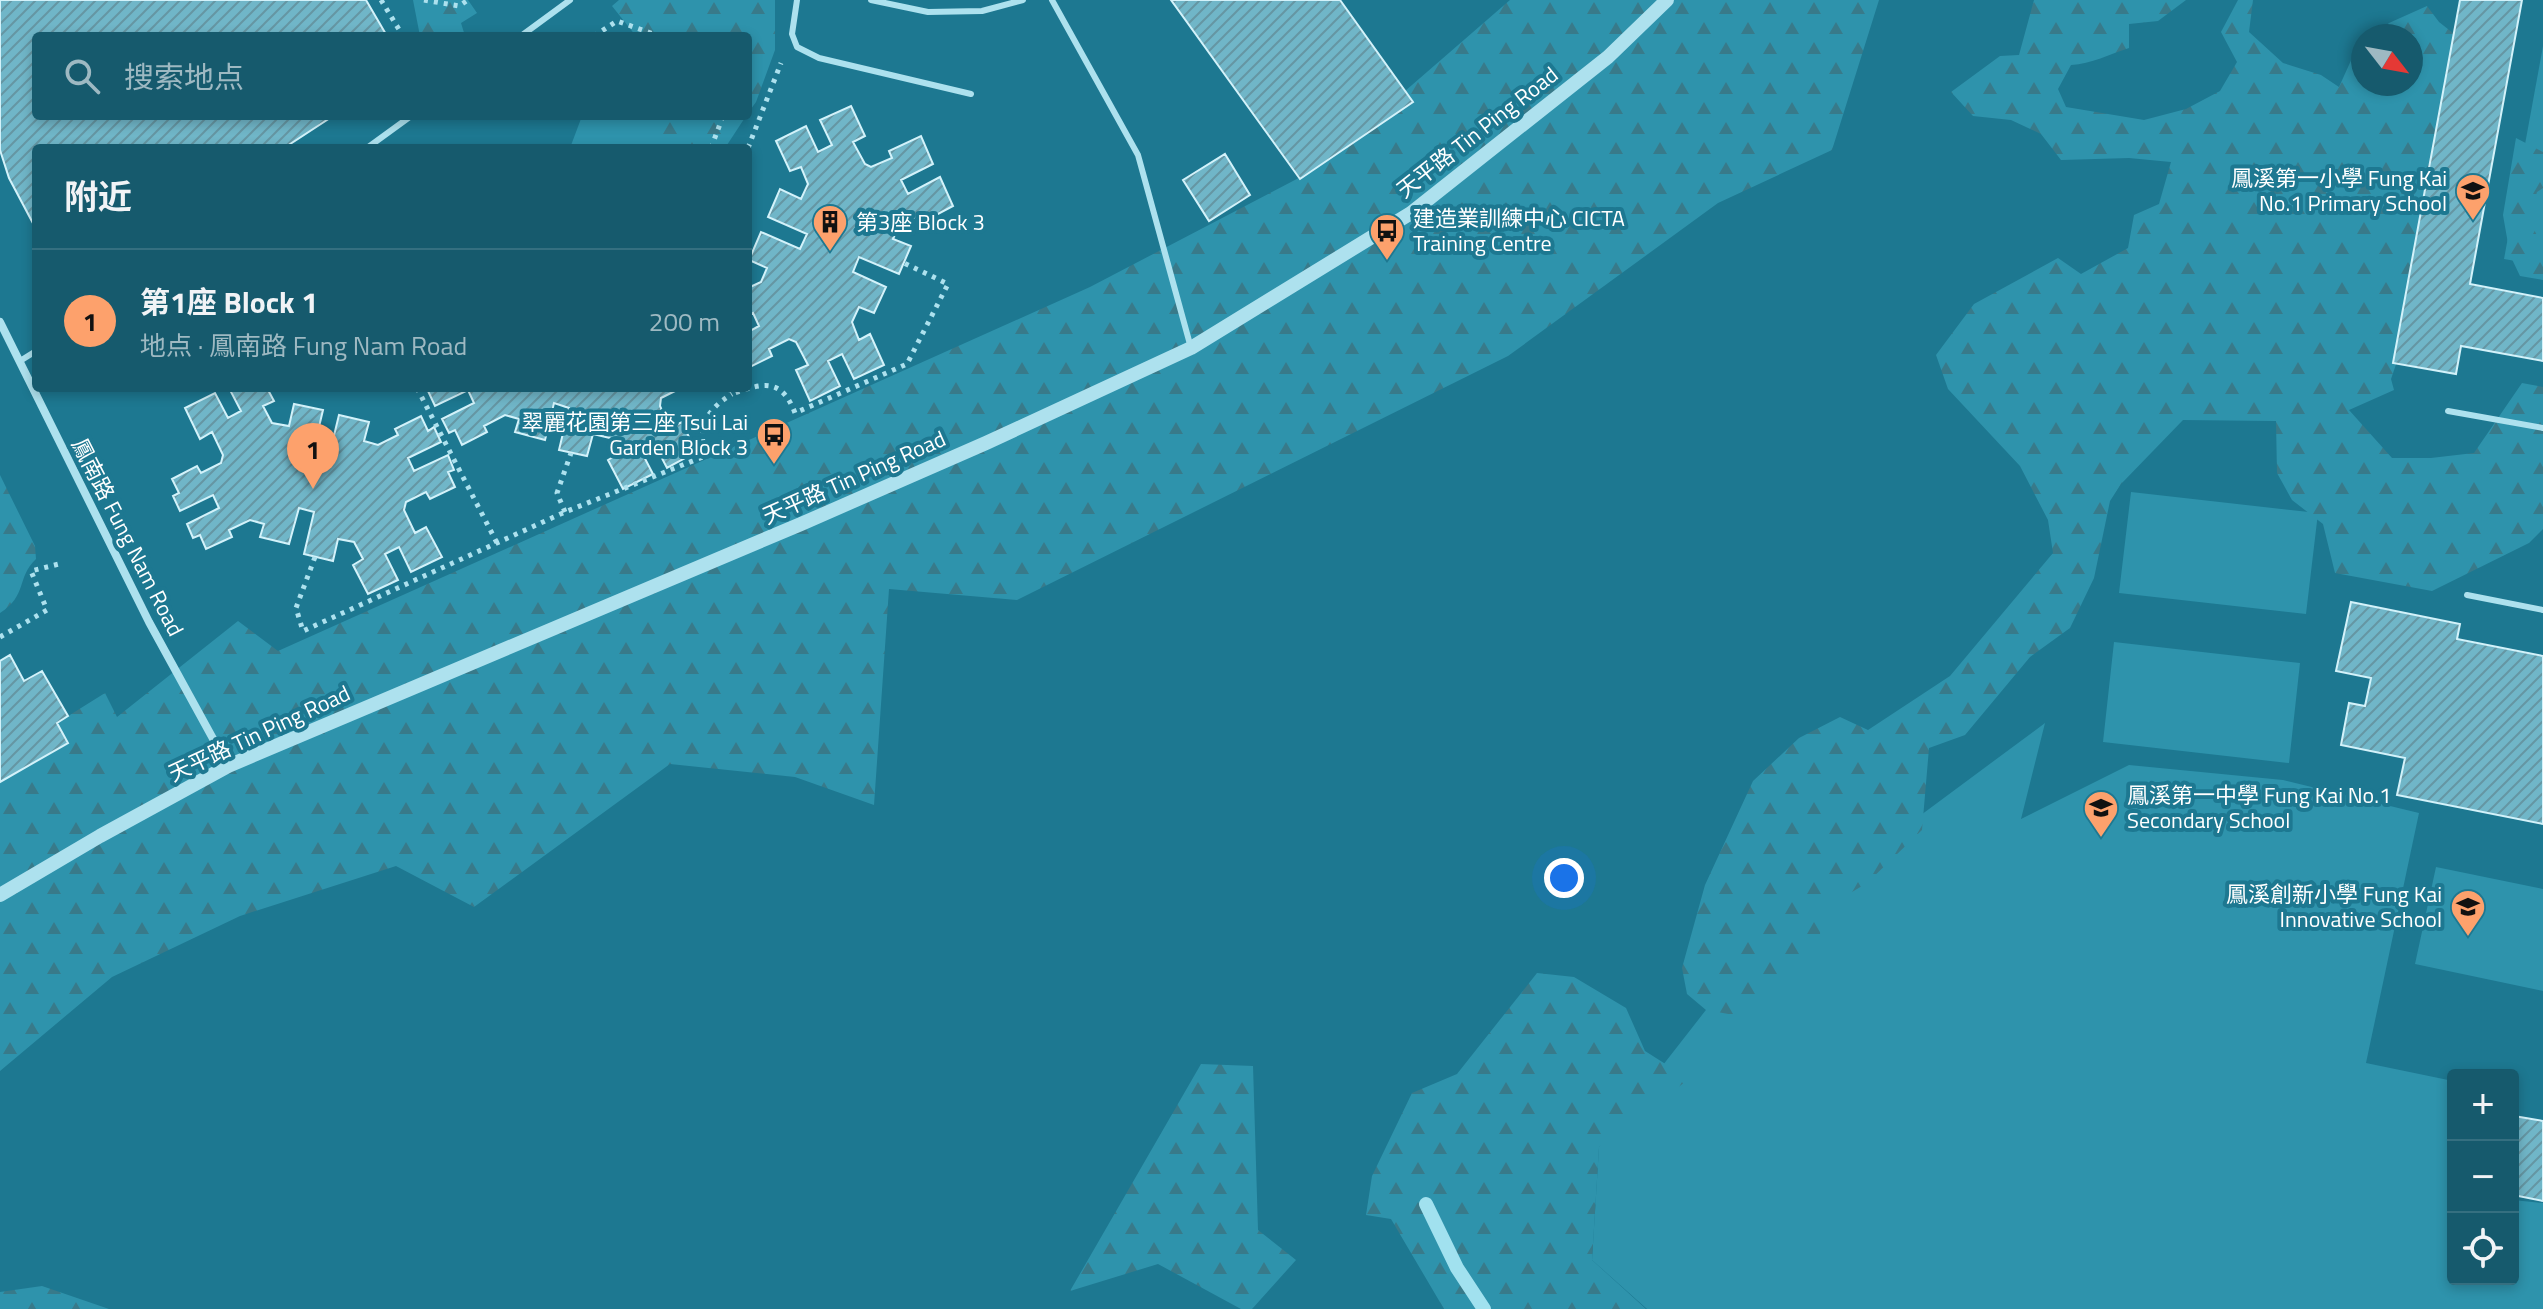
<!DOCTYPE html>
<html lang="zh">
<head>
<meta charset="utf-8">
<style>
  :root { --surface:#165a6d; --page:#236375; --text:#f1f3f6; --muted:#9eb9c2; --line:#356f80; --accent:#fda16c }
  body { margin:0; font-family:"Titillium Web","Noto Sans SC",sans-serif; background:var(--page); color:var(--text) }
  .controls { position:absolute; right:24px; bottom:24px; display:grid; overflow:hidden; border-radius:8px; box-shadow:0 4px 12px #0003 }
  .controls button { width:72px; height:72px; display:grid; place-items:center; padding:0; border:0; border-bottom:2px solid var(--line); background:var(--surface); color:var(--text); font:40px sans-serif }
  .compass { position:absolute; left:2351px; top:24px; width:72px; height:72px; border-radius:50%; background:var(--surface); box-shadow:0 4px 12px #0003; rotate:121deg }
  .you { position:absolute; left:1564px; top:878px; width:28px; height:28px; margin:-20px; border:6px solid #fff; border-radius:50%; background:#1a73e8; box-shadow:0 0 0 12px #1a73e833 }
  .badge { display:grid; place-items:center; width:52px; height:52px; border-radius:50%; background:var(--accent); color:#111; font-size:26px; font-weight:700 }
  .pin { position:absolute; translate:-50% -66px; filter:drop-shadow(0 2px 4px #0008) }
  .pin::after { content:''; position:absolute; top:42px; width:28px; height:24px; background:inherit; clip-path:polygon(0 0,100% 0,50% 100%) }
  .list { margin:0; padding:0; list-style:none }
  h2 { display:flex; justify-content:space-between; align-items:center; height:104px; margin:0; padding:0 32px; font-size:34px }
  h2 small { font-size:26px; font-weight:400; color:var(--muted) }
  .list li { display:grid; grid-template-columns:52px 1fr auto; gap:24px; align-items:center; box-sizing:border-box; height:144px; padding:0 32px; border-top:2px solid var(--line) }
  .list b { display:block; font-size:30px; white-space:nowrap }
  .list p { margin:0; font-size:26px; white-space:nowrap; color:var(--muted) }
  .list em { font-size:26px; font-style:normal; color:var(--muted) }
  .icon { flex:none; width:44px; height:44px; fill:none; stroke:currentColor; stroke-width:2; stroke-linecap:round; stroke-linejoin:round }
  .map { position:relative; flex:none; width:2543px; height:1309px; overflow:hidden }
  .search { position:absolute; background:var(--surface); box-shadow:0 4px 12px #0003; left:32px; top:32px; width:720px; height:88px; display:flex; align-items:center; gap:20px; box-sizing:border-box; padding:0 28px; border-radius:8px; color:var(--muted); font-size:30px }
  .panel { position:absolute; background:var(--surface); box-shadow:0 4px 12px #0003; left:32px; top:144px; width:720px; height:248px; border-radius:8px }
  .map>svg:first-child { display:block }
  .grass { fill:#2e93ac }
  .forest { fill:url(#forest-firs) }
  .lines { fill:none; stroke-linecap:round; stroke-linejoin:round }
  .stream { stroke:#a1e1ef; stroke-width:14 }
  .building { fill:url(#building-hatch); stroke:#d3f2fa; stroke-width:2 }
  .path { stroke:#ade1ee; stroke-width:5; stroke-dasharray:4 6; stroke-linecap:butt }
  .service { stroke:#ade1ee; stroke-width:6 }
  .minor { stroke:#ade1ee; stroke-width:8 }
  .tertiary { stroke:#ade1ee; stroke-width:14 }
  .labels { text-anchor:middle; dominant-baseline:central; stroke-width:8; stroke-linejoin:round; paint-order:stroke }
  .street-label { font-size:22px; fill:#fff; stroke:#1d7891 }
  .poi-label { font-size:22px; fill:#fff; stroke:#1d7891; text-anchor:end }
</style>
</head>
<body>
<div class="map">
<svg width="2543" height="1309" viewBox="0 0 2543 1309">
  <defs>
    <pattern id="forest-firs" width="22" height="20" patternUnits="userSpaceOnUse" patternTransform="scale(2)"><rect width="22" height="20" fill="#2e93ac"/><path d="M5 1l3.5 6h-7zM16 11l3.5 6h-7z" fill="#387a8a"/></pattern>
    <pattern id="building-hatch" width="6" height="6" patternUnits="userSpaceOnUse" patternTransform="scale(2)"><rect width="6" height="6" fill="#70b6c8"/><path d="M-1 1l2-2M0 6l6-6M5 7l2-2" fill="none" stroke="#6596a3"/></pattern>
  </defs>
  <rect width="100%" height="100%" fill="#1d7891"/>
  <path class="grass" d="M2543 46V266L2504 259Z
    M582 116H698L686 148H570Z
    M2131 492 2318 513 2306 614 2119 593Z
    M2114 642 2300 663 2289 763 2103 742Z
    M2045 723 2021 819 2129 765 2283 780 2419 813 2366 1063 2453 1081V1279H2513V1200L2543 1203V1309H1647L1592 1260 1599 1147 1766 933 1867 855Z
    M2436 867 2543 889V991L2415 964Z"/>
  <path class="forest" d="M413 0H468L477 13 461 23 465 36H420Z
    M619 0H775V50L756 102 748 113V36H636L612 6Z
    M1510 0H1879L1832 150 1718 203 1508 356 1017 600 889 589 874 805 795 777 670 764 474 907 396 866 240 916 112 977 0 1071V782L68 744 57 723 105 693 117 717 238 621 278 651 1090 287 1314 170Z
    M2034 0H2186L2158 21 2129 24V48C2110 54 2091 64 2071 65L2058 89 2066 107 2144 120 2186 109 2220 91 2237 62 2221 32 2238 0H2253L2249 32 2283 63 2321 75 2339 87 2353 56 2363 47V84H2411V36H2375L2389 23 2427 6 2439 22 2458 37 2441 129 2419 218 2421 260 2409 326 2391 379 2394 390 2349 410 2392 458H2431L2474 453 2522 383 2543 387V529L2529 543 2432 591 2335 573 2323 524 2292 500 2277 473 2276 421 2183 420 2121 484 2110 501 2094 578 2070 628 2030 657 1965 735 1929 748 1922 830 1867 883 1827 907 1814 957 1734 1015 1706 1010 1687 994 1682 968 1705 885 1753 781 1799 738 1840 717 1868 730 1950 676 2053 553 2048 520 2020 466 1948 389 1936 355 1974 304 2058 258 2081 274 2128 248 2134 215 2159 204 2171 162 2129 158 2061 160 2041 134 2011 120 1973 116 1951 92 2000 56 2019 55Z
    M663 116H746L725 148H654Z
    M2516 138 2543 152V188L2537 192 2529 220 2541 243H2543V280L2520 276 2510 255 2503 215Z
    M0 475 35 546 36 559C16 578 28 595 0 613Z
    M1537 973 1574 977 1626 1008 1645 1051 1689 1079 1599 1147 1592 1260 1646 1309H1444L1391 1219 1366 1215 1372 1176 1412 1093 1457 1074Z
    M1201 1064 1253 1066 1258 1230 1296 1260 1252 1309H1241L1158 1264 1070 1291Z
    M42 1286 109 1309H0V1292Z"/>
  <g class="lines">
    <path class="stream" d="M1426 1204 1457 1268 1484 1309"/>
  </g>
  <path class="building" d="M0 0H366L387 36H36V116H333L284 148H36V229L9 178 0 150Z
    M1171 0H1340L1413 102 1300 179Z
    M2460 0H2522L2470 284 2543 298V361L2461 346 2456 374 2393 363Z
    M851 106 865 136 853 142 865 164 871 167 892 158 889 151 921 136 933 164 901 180 908 194 940 177 953 206 923 222 919 215 899 225 893 239 911 246 899 274 859 257 853 272 886 287 874 313 859 307 852 322 859 340 870 334 884 365 854 379 842 354 828 361 840 386 810 401 796 370 808 365 796 342 789 339 769 349 772 356 748 368V332L759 326 753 313 748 316V288L761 282 767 268 749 260 761 232 800 249 807 234 768 217 780 189 801 199 808 184 801 167 790 171 776 141 806 126 818 152 832 145 820 120Z
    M1225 154 1250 195 1209 221 1183 180Z
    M229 388H267L274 401 263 406 272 423 289 426 294 404 323 410 313 452 329 456 339 415 369 422 364 441 378 445 398 435 395 429 421 416 428 431 434 427 441 442 408 458 414 471 448 455 454 470 448 472 455 487 430 499 426 492 406 502 404 510 415 533 426 527 442 557 411 572 399 547 385 554 398 580 368 594 353 565 363 559 354 542 338 539 333 561 304 554 314 512 299 508 289 544 260 537 264 524 250 520 229 530 232 537 206 549 200 535 193 538 187 524 219 508 213 495 180 511 173 496 179 493 172 479 197 466 201 473 221 463 223 455 212 432 200 439 185 408 215 393 228 418 241 411Z
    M681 388 661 398 660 406 670 428 682 422 696 452 667 468 654 443 640 449 653 474 623 489 608 460 618 454 610 438 593 434 587 456 559 450 569 408 554 403 545 440 515 432 519 419 505 415 484 426 487 432 462 445 455 430 449 433 442 419 474 403 468 390 435 406 428 391 434 388Z
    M2351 602 2460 624 2457 639 2543 656V824L2397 795 2405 758 2341 745 2349 703 2365 706 2371 678 2336 671Z
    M10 655 24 681 42 671 68 716 57 723 68 743 0 782V661Z
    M2514 1116 2543 1121V1201L2513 1195Z"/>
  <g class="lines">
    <path class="path" d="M381 0 403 36
      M424 0 459 6 468 0
      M594 36 617 21 659 36
      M711 148 723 116
      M748 148 781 63
      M417 388 497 543
      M730 388 732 394C763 383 781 377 795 413L907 364 948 284 904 263
      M565 512 557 493 571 453
      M315 557 296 608 303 631 565 512 705 456C698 426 706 410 732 394
      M0 637 47 610 31 571 59 564"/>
    <path class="service" d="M797 0 792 34 797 47 819 58 971 94
      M871 0 928 12 982 11 1023 0
      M1052 0 1138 155 1191 348
      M521 36 570 0
      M367 148 411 116
      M20 361 36 351
      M2448 411 2543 428
      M2467 595 2543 610"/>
    <path class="minor" d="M0 322 149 622 228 766"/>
    <path class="tertiary" d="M0 895 100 836 228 766 801 524 986 443 1191 348 1411 213 1608 57 1667 0"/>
  </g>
  <defs>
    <symbol id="school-pin" viewBox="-11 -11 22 30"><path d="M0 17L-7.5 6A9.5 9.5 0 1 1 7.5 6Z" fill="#fda16c" stroke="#1d7891"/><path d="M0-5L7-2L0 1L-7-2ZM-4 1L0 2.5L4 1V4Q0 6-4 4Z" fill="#111"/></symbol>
    <symbol id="building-pin" viewBox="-11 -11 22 30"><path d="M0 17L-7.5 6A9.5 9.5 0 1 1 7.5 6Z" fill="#fda16c" stroke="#1d7891"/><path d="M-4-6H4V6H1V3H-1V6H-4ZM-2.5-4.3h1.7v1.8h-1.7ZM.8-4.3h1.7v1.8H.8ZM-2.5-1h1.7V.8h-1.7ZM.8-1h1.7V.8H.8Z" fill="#111"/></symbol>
    <symbol id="bus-pin" viewBox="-11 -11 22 30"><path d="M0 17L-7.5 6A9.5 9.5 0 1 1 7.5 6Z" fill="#fda16c" stroke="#1d7891"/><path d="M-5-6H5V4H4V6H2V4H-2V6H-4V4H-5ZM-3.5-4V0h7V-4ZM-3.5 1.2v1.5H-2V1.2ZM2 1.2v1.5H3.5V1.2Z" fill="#111"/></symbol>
  </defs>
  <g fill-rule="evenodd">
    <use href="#school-pin" x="2453" y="171" width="40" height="54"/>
    <use href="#building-pin" x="810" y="202" width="40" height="54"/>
    <use href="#bus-pin" x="1367" y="211" width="40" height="54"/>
    <use href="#bus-pin" x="754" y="415" width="40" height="54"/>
    <use href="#school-pin" x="2081" y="788" width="40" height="54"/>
    <use href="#school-pin" x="2448" y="887" width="40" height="54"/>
  </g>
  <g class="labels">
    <g class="street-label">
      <text transform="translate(1477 132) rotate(-38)">天平路 Tin Ping Road</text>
      <text transform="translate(854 477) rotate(-24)">天平路 Tin Ping Road</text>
      <text transform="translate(128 537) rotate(63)">鳳南路 Fung Nam Road</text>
      <text transform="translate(259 733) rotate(-25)">天平路 Tin Ping Road</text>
    </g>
    <g class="poi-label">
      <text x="2447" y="178">鳳溪第一小學 Fung Kai<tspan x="2447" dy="25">No.1 Primary School</tspan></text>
      <text x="1413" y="218" text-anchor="start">建造業訓練中心 CICTA<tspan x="1413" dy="25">Training Centre</tspan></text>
      <text x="856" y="222" text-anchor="start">第3座 Block 3</text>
      <text x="748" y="422">翠麗花園第三座 Tsui Lai<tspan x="748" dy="25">Garden Block 3</tspan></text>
      <text x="2127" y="795" text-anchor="start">鳳溪第一中學 Fung Kai No.1<tspan x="2127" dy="25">Secondary School</tspan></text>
      <text x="2442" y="894">鳳溪創新小學 Fung Kai<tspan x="2442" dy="25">Innovative School</tspan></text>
    </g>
  </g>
</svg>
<div class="controls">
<button>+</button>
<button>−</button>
<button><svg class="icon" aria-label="locate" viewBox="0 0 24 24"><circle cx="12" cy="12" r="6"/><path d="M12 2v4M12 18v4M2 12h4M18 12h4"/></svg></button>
</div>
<svg class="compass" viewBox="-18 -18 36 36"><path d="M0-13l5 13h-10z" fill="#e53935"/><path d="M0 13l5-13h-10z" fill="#9eb9c2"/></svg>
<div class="you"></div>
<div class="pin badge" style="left:313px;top:489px">1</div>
<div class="search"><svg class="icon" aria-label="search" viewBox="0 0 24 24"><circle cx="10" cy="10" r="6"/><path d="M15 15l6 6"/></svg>搜索地点</div>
<section class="panel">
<h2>附近<small></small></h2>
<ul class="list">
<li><span class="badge">1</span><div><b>第1座 Block 1</b><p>地点 · 鳳南路 Fung Nam Road</p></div><em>200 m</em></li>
</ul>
</section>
</div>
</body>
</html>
